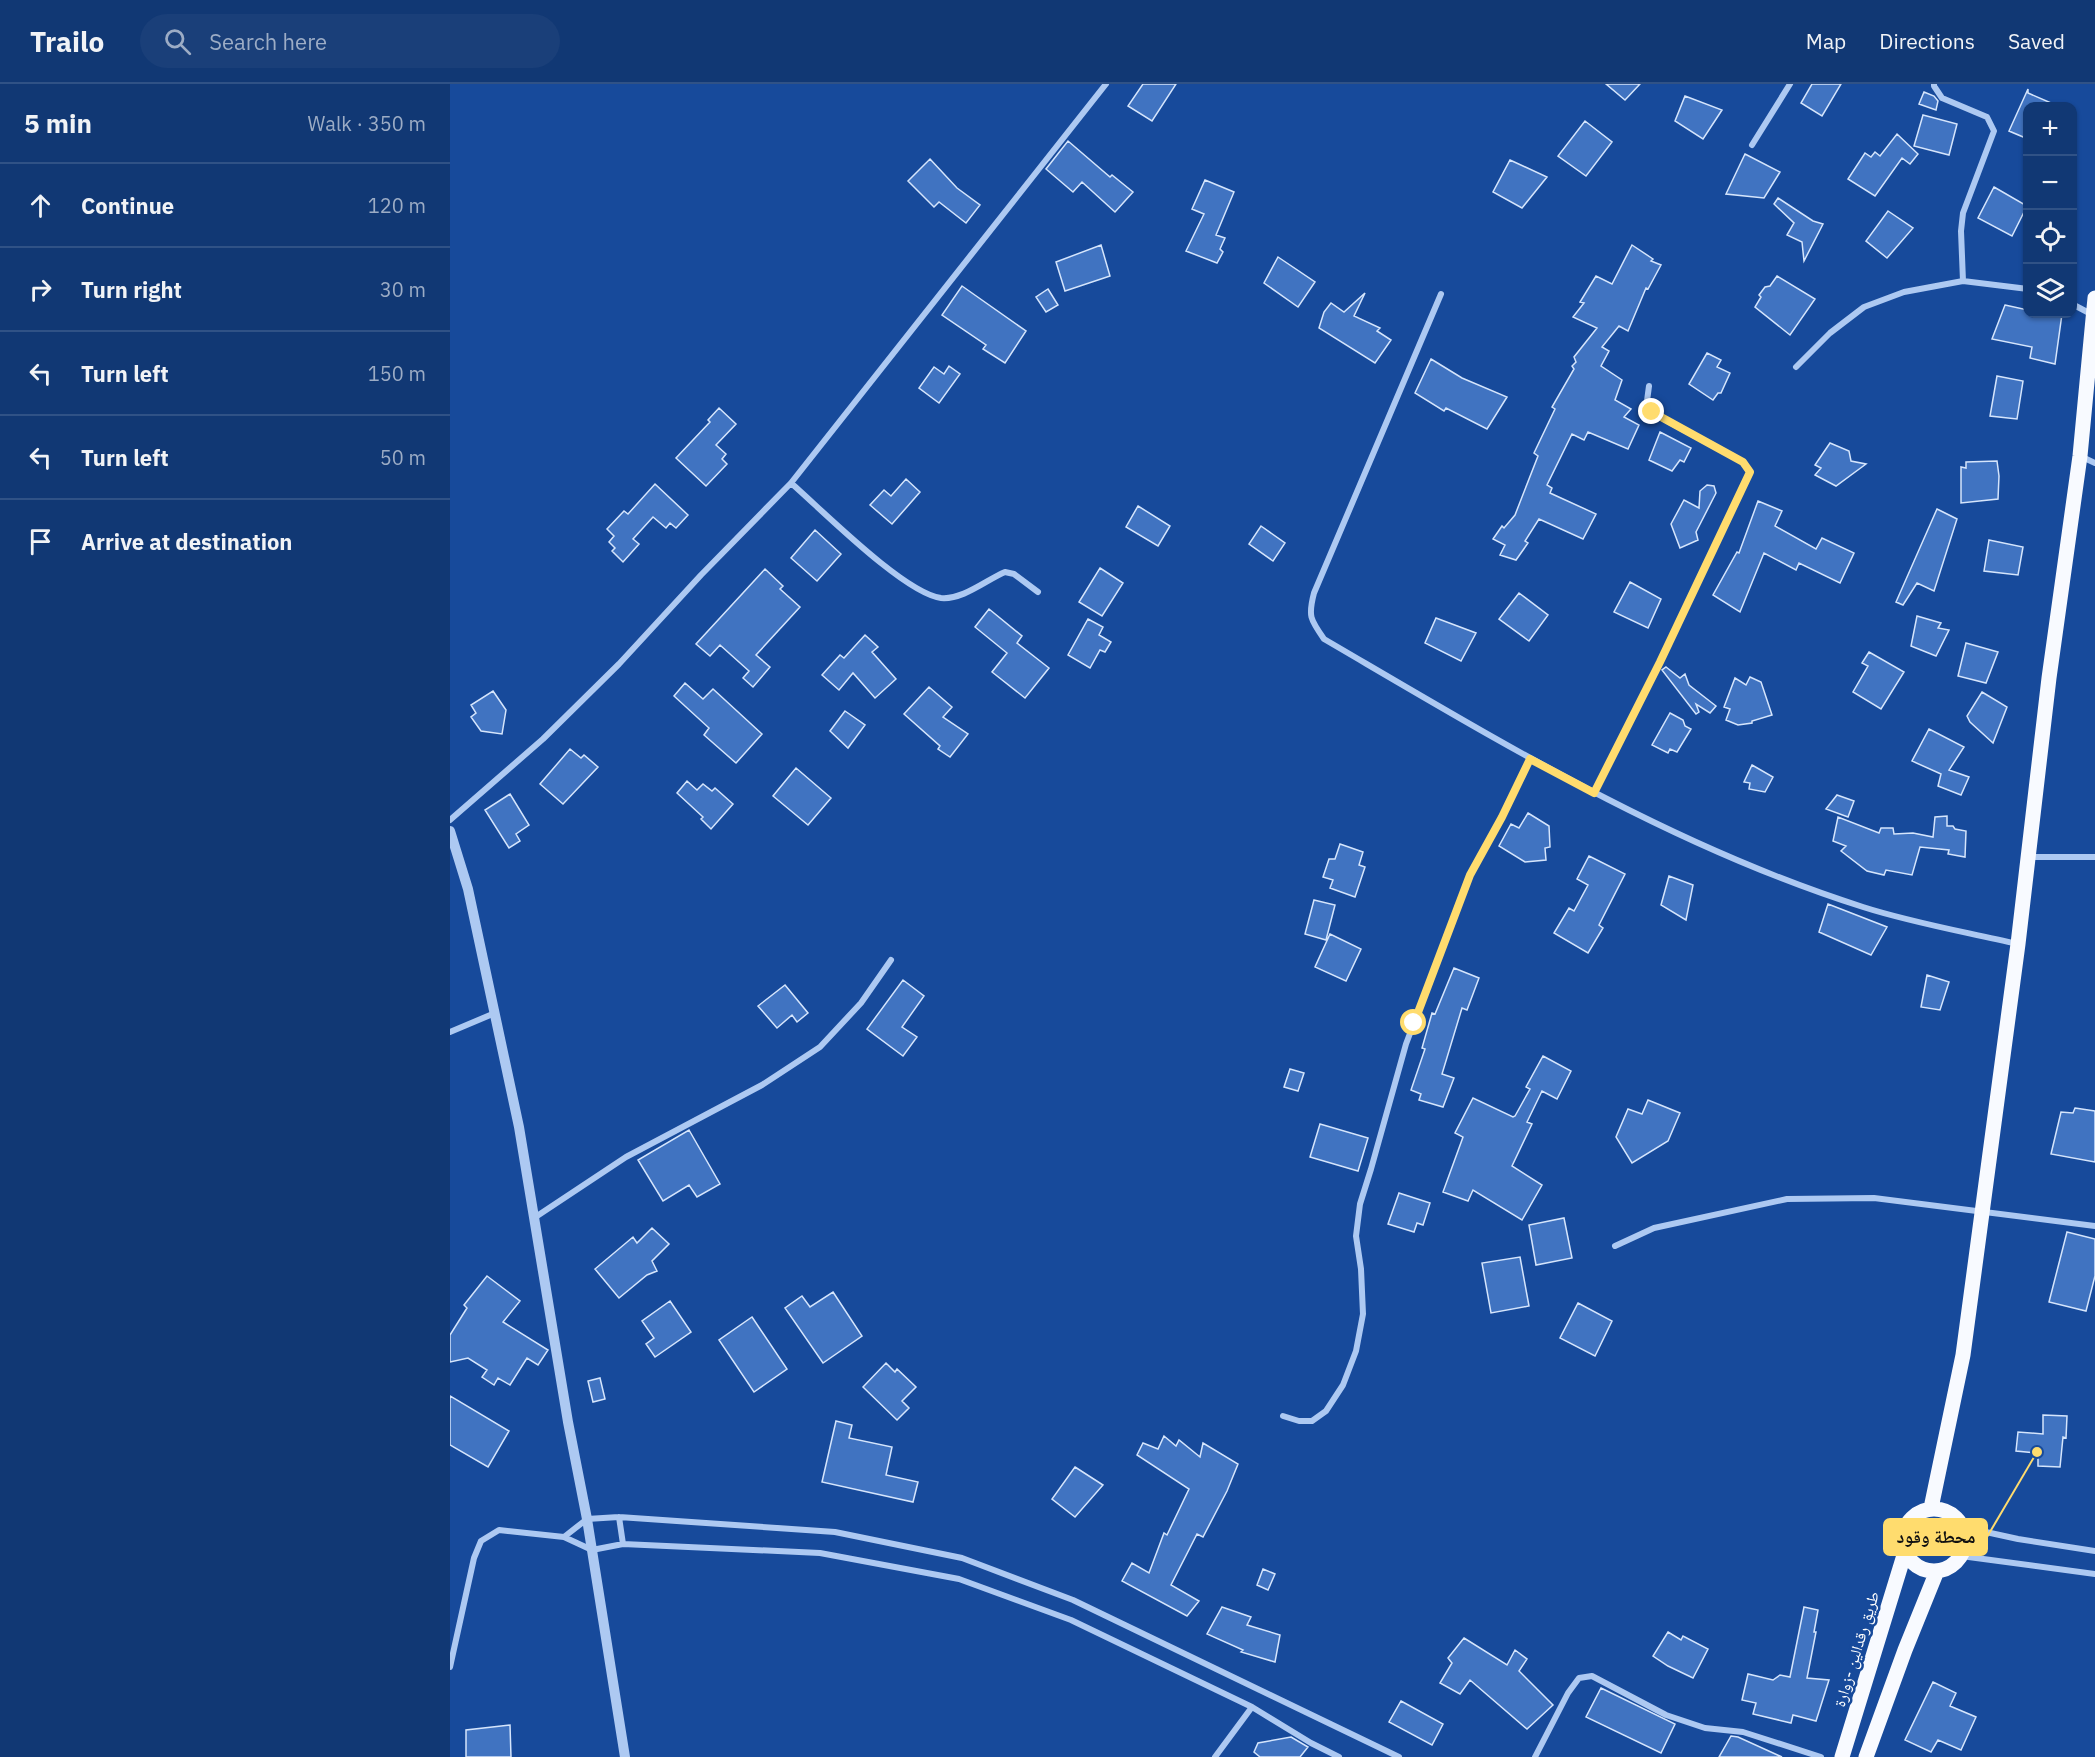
<!DOCTYPE html>
<html lang="en">
<head>
<meta charset="utf-8">
<style>
  :root { --surface:#113874; --page:#1a3f79; --text:#f1f3f6; --muted:#9cacc5; --line:#305286 }
  body { margin:0; font-family:"IBM Plex Sans","Noto Naskh Arabic",sans-serif; background:var(--page); color:var(--text) }
  .controls { position:absolute; right:18px; top:18px; display:grid; overflow:hidden; border-radius:12px; box-shadow:0 2px 4px #0004 }
  .controls button { width:54px; height:54px; display:grid; place-items:center; padding:0; border:0; border-bottom:2px solid var(--line); background:var(--surface); color:var(--text); font:30px sans-serif }
  .stop { position:absolute; width:18px; height:18px; margin:-14px; border:4px solid #ffdc6e; border-radius:50%; background:#fff }
  .stop.end { background:#ffdc6e; border-color:#fff; box-shadow:0 2px 6px #0008 }
  .list { margin:0; padding:0; list-style:none }
  h2 { display:flex; justify-content:space-between; align-items:center; height:78px; margin:0; padding:0 24px; font-size:26px }
  h2 small { font-size:20px; font-weight:400; color:var(--muted) }
  .list li { display:grid; grid-template-columns:39px 1fr auto; gap:18px; align-items:center; box-sizing:border-box; height:84px; padding:0 24px; border-top:2px solid var(--line) }
  .list b { display:block; font-size:22px; white-space:nowrap }
  .list em { font-size:20px; font-style:normal; color:var(--muted) }
  .icon { flex:none; width:33px; height:33px; fill:none; stroke:currentColor; stroke-width:2; stroke-linecap:round; stroke-linejoin:round }
  .map { position:relative; flex:none; width:1645px; height:1673px; overflow:hidden }
  header { display:flex; align-items:center; gap:36px; box-sizing:border-box; height:84px; padding:0 30px; background:var(--surface); border-bottom:2px solid var(--line) }
  header strong { font-size:28px }
  nav { display:flex; gap:33px; margin-inline-start:auto; font-size:21px }
  .search { width:420px; height:54px; background:var(--page); display:flex; align-items:center; gap:15px; box-sizing:border-box; padding:0 21px; border-radius:33px; color:var(--muted); font-size:22px }
  main { display:flex }
  aside { flex:1; background:var(--surface) }
  .map>svg:first-child { display:block }
  .building { fill:#4073c1; stroke:#d5e5fc; stroke-width:1.5 }
  .lines { fill:none; stroke-linecap:round; stroke-linejoin:round }
  .minor { stroke:#adc9f2; stroke-width:6 }
  .tertiary { stroke:#adc9f2; stroke-width:10 }
  .primary { stroke:#f8faff; stroke-width:15 }
  .route { stroke:#ffdc6e; stroke-width:8 }
  .labels { text-anchor:middle; dominant-baseline:central; stroke-width:5; stroke-linejoin:round; paint-order:stroke }
  .street-label { font-size:16px; fill:#fff; stroke:#174a9b }
  .leader { fill:none; stroke:#ffdc6e; stroke-width:2 }
  .callout-dot { fill:#ffdc6e; stroke:#174a9b; stroke-width:2 }
  .callout { fill:#ffdc6e; stroke:#ffdc6e; stroke-width:2 }
  .callout-label { font-size:18px; text-anchor:middle; font-weight:bold; fill:#111 }
</style>
</head>
<body>
<header>
<strong>Trailo</strong>
<div class="search"><svg class="icon" aria-label="search" viewBox="0 0 24 24"><circle cx="10" cy="10" r="6"/><path d="M15 15l6 6"/></svg>Search here</div>
<nav><a>Map</a><a>Directions</a><a>Saved</a></nav>
</header>
<main>
<aside>
<h2>5 min<small>Walk · 350 m</small></h2>
<ul class="list">
<li><svg class="icon" aria-label="ahead" viewBox="0 0 24 24"><path d="M12 20V5M6 11l6-6 6 6"/></svg><div><b>Continue</b></div><em>120 m</em></li>
<li><svg class="icon" aria-label="right" viewBox="0 0 24 24"><path d="M7 20v-9h11M14 6l5 5-5 5"/></svg><div><b>Turn right</b></div><em>30 m</em></li>
<li><svg class="icon" aria-label="left" viewBox="0 0 24 24"><path d="M17 20v-9H6M10 6l-5 5 5 5"/></svg><div><b>Turn left</b></div><em>150 m</em></li>
<li><svg class="icon" aria-label="left" viewBox="0 0 24 24"><path d="M17 20v-9H6M10 6l-5 5 5 5"/></svg><div><b>Turn left</b></div><em>50 m</em></li>
<li><svg class="icon" aria-label="arrive" viewBox="0 0 24 24"><path d="M6 21V4h12l-3 4 3 4H6"/></svg><div><b>Arrive at destination</b></div></li>
</ul>
</aside>
<div class="map">
<svg width="1645" height="1673" viewBox="0 0 1645 1673">
  <rect width="100%" height="100%" fill="#174a9b"/>
  <path class="building" d="M693 0H726L702 37 678 22Z
    M1156 0H1190L1175 16Z
    M1362 0H1391L1372 32 1351 19Z
    M1578 5V9L1608 22H1578V55L1559 47Z
    M1474 8 1484 12 1488 17 1486 26 1469 20Z
    M1235 12 1272 26 1253 55 1225 37Z
    M1473 31 1507 40 1499 71 1464 62Z
    M1135 37 1162 58 1136 92 1108 72Z
    M1447 50 1468 70 1460 80 1452 74 1425 112 1398 95 1415 69 1421 73 1425 68 1430 72Z
    M618 57 660 93 662 91 683 108 665 128 632 98 623 108 596 85Z
    M1295 70 1330 88 1314 114 1276 110Z
    M480 75 507 104 530 121 516 139 489 118 484 123 458 97Z
    M1060 76 1097 93 1072 124 1043 108Z
    M755 96 784 108 766 151 775 154 770 165 773 168 767 179 736 167 754 130 742 125Z
    M1544 103 1577 122 1562 152 1528 134Z
    M1328 114 1363 137 1373 140 1354 177 1352 158 1337 151 1344 139 1324 120Z
    M1438 127 1463 144 1437 174 1416 157Z
    M651 161 660 192 615 207 606 178Z
    M1182 161 1203 175 1201 177 1211 181 1198 205 1196 204 1178 247 1169 242 1152 263 1159 267 1151 282 1172 296 1165 316 1181 325 1174 333 1189 341 1178 365 1138 348 1134 356 1122 350 1097 401 1102 404 1100 409 1146 430 1133 455 1089 435 1075 457 1078 459 1066 476 1050 471 1055 461 1043 455 1052 442 1054 444 1065 431 1088 372 1084 369 1105 325 1102 323 1124 285 1122 282 1126 278 1124 273 1147 244 1123 233 1134 219 1130 218 1146 192 1162 200Z
    M828 173 865 198 848 223 814 199Z
    M1327 192 1365 215 1340 251 1305 223 1311 213 1309 211 1315 203 1320 202Z
    M512 202 576 247 555 279 533 265 536 261 492 231Z
    M598 205 608 221 596 228 586 213Z
    M915 209 904 232 930 244 927 247 941 256 925 279 869 244 874 228 881 219 894 228Z
    M1555 221 1578 226V230H1612L1605 280 1580 274 1582 263 1542 255Z
    M1257 269 1271 276 1267 283 1280 289 1271 309H1268L1263 316 1239 300Z
    M981 275 1012 294 1057 313 1037 345 996 324 994 327 965 309Z
    M499 282 510 290 489 319 469 304 484 283 494 290Z
    M1547 292 1573 297 1567 335 1540 332Z
    M269 324 286 340 266 361 276 370 272 375 277 380 256 402 226 374 260 338 258 336Z
    M1210 348 1241 364 1234 378 1230 376 1222 387 1199 376Z
    M1380 359 1399 367 1401 377 1416 380 1386 402 1365 391 1371 384 1365 381Z
    M1547 377 1549 392 1548 415 1511 419V383L1516 384V378Z
    M456 395 470 408 442 440 420 421 434 406 441 412Z
    M205 400 238 431 226 444 220 439 216 444 203 433 183 455 189 460 173 478 162 467 165 464 159 458 164 452 157 445 174 427 178 430Z
    M1257 401 1264 402 1266 409 1246 448 1248 456 1230 464 1221 440 1234 416 1249 424 1250 407Z
    M1308 417 1332 427 1325 442 1366 465 1372 454 1404 469 1390 499 1349 479 1346 486 1314 469 1290 528 1263 511 1287 468 1289 469Z
    M688 422 720 442 708 462 676 443Z
    M1487 425 1507 435 1484 507 1467 499 1453 521 1446 518Z
    M811 442 835 459 823 477 799 460Z
    M365 446 391 470 367 497 341 474Z
    M1539 456 1573 463 1568 491 1534 487Z
    M650 484 673 499 652 532 629 518Z
    M315 485 333 502 330 505 350 523 306 571 320 583 303 603 293 594 299 587 270 561 260 572 246 560Z
    M1180 498 1211 515 1198 544 1164 528Z
    M1069 509 1098 531 1079 557 1049 535Z
    M539 525 572 552 567 559 599 584 575 614 542 588 557 569 525 543Z
    M1467 532 1491 539 1488 544 1499 546 1486 572 1461 562Z
    M986 534 1026 549 1011 577 975 559Z
    M638 535 653 543 649 551 661 558 655 568 650 566 640 584 618 571Z
    M415 551 428 563 422 568 446 595 425 614 403 589 389 606 372 591 390 571 394 574Z
    M1516 559 1548 568 1536 599 1508 592Z
    M1419 568 1454 588 1431 625 1403 608 1418 582 1412 579Z
    M1216 583 1230 594 1235 590 1239 601 1266 622 1260 629 1246 620 1249 628 1246 630 1212 586Z
    M1300 593 1311 598 1322 631 1302 637V639L1288 641 1276 636 1280 625 1274 623 1285 594 1296 601Z
    M235 599 253 615 263 605 312 650 286 679 254 651 259 644 224 612Z
    M479 603 502 623 493 633 518 650 500 673 488 665 490 662 454 630Z
    M43 607 56 626 52 650 31 647 21 633 26 629 21 621Z
    M1532 608 1557 623 1543 659 1520 638 1517 632Z
    M395 627 415 641 398 664 380 647Z
    M1220 629 1233 636 1235 642 1241 645 1227 668 1220 665 1218 669 1202 661Z
    M1479 645 1514 663 1499 686 1519 693 1511 711 1488 702 1491 690 1462 677Z
    M120 665 131 674 134 671 148 683 113 720 90 700Z
    M1302 681 1323 693 1315 708 1299 705 1300 699 1294 698Z
    M346 684 381 714 358 741 323 712Z
    M237 697 247 706 253 700 262 707 265 704 283 720 261 745 251 735 253 733 227 709Z
    M60 710 79 741 66 750 70 757 59 764 35 726Z
    M1387 711 1404 717 1398 733 1376 725Z
    M1078 729 1099 742 1100 763 1095 764 1096 776 1075 778 1049 762 1061 740 1069 744Z
    M1497 732V742H1503L1505 745 1516 747 1515 773 1498 770 1499 766 1470 763 1462 791 1436 786 1434 791 1417 787 1391 767 1396 762 1383 757 1388 733 1429 749 1431 744H1443L1444 750 1463 749 1483 753 1485 733Z
    M890 760 913 768 909 781 915 783 905 813 880 804 883 796 873 793 879 775H885Z
    M1139 772 1175 790 1149 841 1153 844 1138 869 1104 849 1119 824 1124 827 1138 801 1127 795Z
    M1219 792 1243 801 1236 836 1211 821Z
    M864 816 885 821 876 856 855 850Z
    M1378 820 1437 843 1421 871 1369 848Z
    M880 850 911 865 896 897 865 883Z
    M1004 884 1029 894 1017 926 1012 924 992 990 1004 994 993 1023 969 1016 971 1010 961 1006 975 965 972 964 982 929 985 930Z
    M1477 891 1499 898 1490 926 1471 923Z
    M453 896 474 912 452 943 467 953 453 972 417 945Z
    M335 901 358 929 347 938 342 931 327 944 308 922Z
    M1093 972 1121 987 1107 1015 1092 1007 1077 1038 1082 1040 1062 1082 1092 1101 1072 1136 1023 1106 1018 1117 993 1108 1013 1053 1005 1049 1023 1014 1063 1033 1065 1032 1080 1005 1076 1003Z
    M840 985 854 989 848 1007 834 1003Z
    M1198 1016 1230 1029 1218 1057 1182 1079 1166 1053 1178 1025 1192 1030Z
    M1625 1024 1645 1027V1078L1601 1070 1611 1028 1623 1029Z
    M870 1040 918 1054 908 1087 860 1073Z
    M239 1046 270 1100 247 1113 239 1101 213 1117 188 1076Z
    M949 1109 980 1119 973 1141 967 1139 964 1148 938 1140Z
    M1114 1134 1122 1174 1086 1181 1079 1141Z
    M202 1144 219 1160 202 1177 207 1187 197 1191 169 1214 145 1185 183 1153 187 1159Z
    M1617 1148 1645 1155V1192L1636 1227 1599 1218Z
    M1070 1173 1079 1222 1041 1229 1032 1179Z
    M37 1192 70 1217 53 1238 98 1266 88 1281 77 1274 60 1301 48 1294 44 1301 32 1293 37 1286 18 1274 0 1278V1251L17 1224 14 1221Z
    M383 1208 412 1252 373 1279 335 1224 352 1212 360 1223Z
    M220 1217 241 1248 205 1273 196 1260 204 1254 192 1237Z
    M1128 1219 1162 1237 1145 1272 1110 1254Z
    M302 1233 337 1285 304 1308 269 1256Z
    M436 1279 445 1288 447 1285 466 1303 452 1317 459 1324 447 1336 413 1303Z
    M150 1294 155 1315 143 1318 138 1297Z
    M0 1312 59 1347 38 1383 0 1361Z
    M1593 1331 1617 1332 1616 1354 1613 1353 1610 1383 1588 1382V1369L1566 1367 1568 1348 1593 1350Z
    M386 1337 402 1341 399 1354 442 1363 436 1391 468 1398 463 1418 372 1398Z
    M714 1352 726 1362 729 1356 750 1373 753 1359 788 1380 777 1407 753 1453 747 1450 721 1501 749 1517 737 1532 672 1497 682 1479 699 1489 714 1449 717 1451 739 1405 687 1371 693 1359 708 1365Z
    M625 1383 653 1401 625 1433 602 1415Z
    M813 1485 825 1490 818 1506 807 1501Z
    M772 1523 801 1533 797 1541 830 1551 825 1578 791 1568 793 1566 757 1550Z
    M1354 1523 1368 1526 1364 1548H1366L1357 1594 1379 1596 1366 1637 1343 1631 1341 1639 1303 1630 1306 1619 1292 1616 1298 1590 1323 1596 1330 1591 1340 1593Z
    M1218 1548 1231 1556 1233 1552 1258 1565 1243 1594 1218 1582 1203 1572Z
    M1014 1554 1057 1581 1065 1566 1077 1575 1069 1587 1103 1621 1077 1645 1020 1596 1010 1610 990 1599 1002 1579 998 1574Z
    M1483 1598 1506 1609 1500 1622 1526 1633 1511 1666 1488 1656 1481 1668 1455 1656Z
    M1151 1604 1225 1640 1211 1669 1136 1633Z
    M951 1617 993 1640 982 1661 939 1638Z
    M60 1641 61 1673H16V1646Z
    M1281 1652 1288 1653 1332 1673H1269Z
    M841 1653 858 1663 850 1673H810L804 1668 808 1659Z"/>
  <g class="lines">
    <path class="minor" d="M1484 0V2L1492 14 1537 33 1544 47 1513 129 1511 147 1513 197
      M1302 61 1340 0
      M991 210 864 509C858 532 860 535 874 555 1047 656 1220 762 1413 823 1463 839 1516 848 1567 860
      M1622 220 1643 231
      M1346 283 1380 249 1414 223 1454 208 1513 197 1578 205
      M1630 372 1645 379
      M341 399C372 426 454 509 491 514 513 516 536 496 555 488L564 490 588 508
      M1144 709 1210 578 1300 388 1293 378 1201 328 1197 317 1199 302
      M0 736 93 655 169 580 251 491 341 399 656 0
      M1578 773H1645
      M0 948 45 929
      M84 1134 176 1073 312 1001 370 963 411 919 441 876
      M1165 1162 1204 1144 1337 1115 1424 1114 1645 1142
      M833 1332 849 1337H862L876 1327 893 1301 906 1267 913 1230 911 1185 906 1152 910 1120 921 1085 956 960 1020 791 1052 733 1080 675
      M169 1433 173 1460
      M1513 1443 1568 1455 1645 1467
      M114 1453 137 1435 169 1433 385 1448 512 1474 623 1516 949 1673
      M1511 1472 1645 1490
      M0 1583 24 1474 31 1457 49 1446 114 1453 142 1466 173 1460 370 1469 509 1495 621 1536 802 1623 861 1659 889 1673
      M765 1673 802 1623
      M1085 1673 1118 1609 1129 1594 1142 1592 1216 1631 1255 1644 1293 1648 1371 1673"/>
    <path class="tertiary" d="M0 747 18 805 69 1043 118 1338 137 1435 175 1673"/>
    <path class="primary" d="M1481 1424 1513 1271 1568 860 1599 594 1630 372 1645 214
      M1453 1456a31 31 0 1 1 62 0a31 31 0 1 1-62 0Z
      M1392 1673 1455 1468
      M1416 1673 1455 1566 1487 1487"/>
  </g>
  <g class="lines">
    <path class="route" d="M964 939 1020 791 1052 733 1080 675 1144 709 1210 578 1300 388 1293 378 1202 328"/>
  </g>
  <g class="labels">
    <g class="street-label">
      <text transform="translate(1406 1565) rotate(-73)">طريق رقدالين -زوارة</text>
    </g>
  </g>
  <path class="leader" d="M1587 1368L1537 1453"/>
  <circle class="callout-dot" cx="1587" cy="1368" r="6"/>
  <rect class="callout" x="1434" y="1435" width="103" height="36" rx="6"/>
  <g class="callout-label">
    <text x="1486" y="1459">محطة وقود</text>
  </g>
</svg>
<div class="controls">
<button>+</button>
<button>−</button>
<button><svg class="icon" aria-label="locate" viewBox="0 0 24 24"><circle cx="12" cy="12" r="6"/><path d="M12 2v4M12 18v4M2 12h4M18 12h4"/></svg></button>
<button><svg class="icon" aria-label="layers" viewBox="0 0 24 24"><path d="M12 4l9 5-9 5-9-5zM3 14l9 5 9-5"/></svg></button>
</div>
<div class="stop" style="left:964px;top:939px"></div>
<div class="stop end" style="left:1202px;top:328px"></div>
</div>
</main>
</body>
</html>
